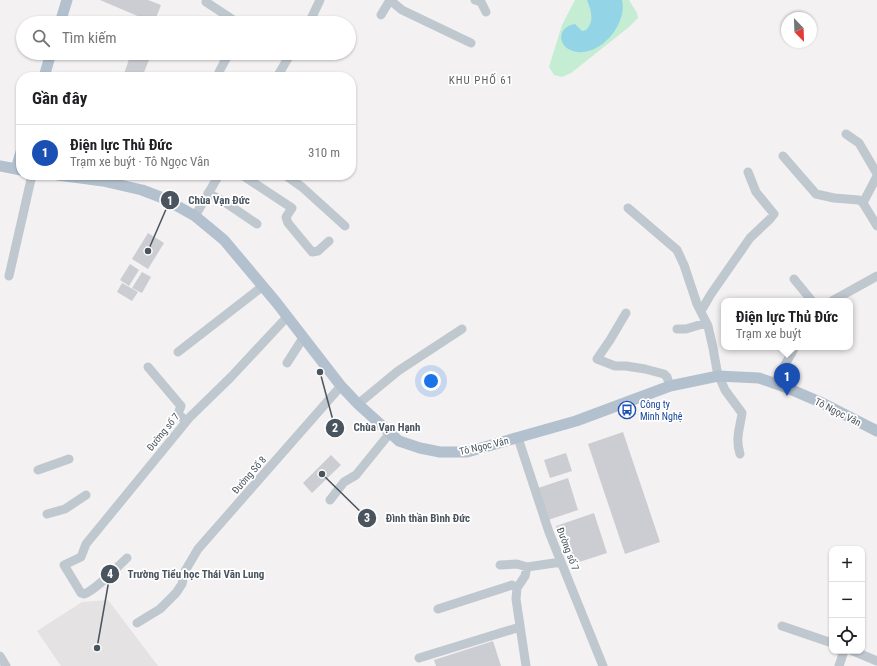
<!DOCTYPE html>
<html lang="vi">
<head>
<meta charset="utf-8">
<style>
  :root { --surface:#fff; --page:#f2f2f2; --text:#202124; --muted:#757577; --line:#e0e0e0; --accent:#b45309 }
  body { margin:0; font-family:"Roboto Condensed",sans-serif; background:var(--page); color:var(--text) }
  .controls { position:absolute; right:12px; bottom:12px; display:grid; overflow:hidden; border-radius:8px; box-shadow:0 1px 3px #0004 }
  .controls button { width:36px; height:36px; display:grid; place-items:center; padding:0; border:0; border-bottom:1px solid var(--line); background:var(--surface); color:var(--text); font:20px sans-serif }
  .compass { position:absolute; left:781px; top:12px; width:36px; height:36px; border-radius:50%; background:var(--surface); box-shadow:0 1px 3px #0004; rotate:157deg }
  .you { position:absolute; left:431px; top:381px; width:14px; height:14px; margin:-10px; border:3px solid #fff; border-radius:50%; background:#1a73e8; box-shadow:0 0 0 6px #1a73e833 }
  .badge { display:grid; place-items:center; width:26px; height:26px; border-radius:50%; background:var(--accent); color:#fff; font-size:13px; font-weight:700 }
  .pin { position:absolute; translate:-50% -33px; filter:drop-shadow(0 1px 2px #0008) }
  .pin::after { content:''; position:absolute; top:21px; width:14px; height:12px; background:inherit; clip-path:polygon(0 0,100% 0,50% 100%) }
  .popup { position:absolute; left:721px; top:298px; width:132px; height:52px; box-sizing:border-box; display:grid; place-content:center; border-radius:8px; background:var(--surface); filter:drop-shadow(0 1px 3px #0005); font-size:13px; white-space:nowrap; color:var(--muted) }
  .popup b { font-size:15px; color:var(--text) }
  .popup::after { content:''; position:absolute; left:50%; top:100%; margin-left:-8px; border:8px solid transparent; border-top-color:var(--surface) }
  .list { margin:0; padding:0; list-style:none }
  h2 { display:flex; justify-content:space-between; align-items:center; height:52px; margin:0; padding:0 16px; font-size:17px }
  h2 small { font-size:13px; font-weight:400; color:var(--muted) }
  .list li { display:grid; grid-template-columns:26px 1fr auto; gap:12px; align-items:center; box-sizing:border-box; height:56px; padding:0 16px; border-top:1px solid var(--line) }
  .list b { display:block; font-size:15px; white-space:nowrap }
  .list p { margin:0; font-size:13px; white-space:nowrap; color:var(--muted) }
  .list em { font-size:13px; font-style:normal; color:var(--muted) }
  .icon { flex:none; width:22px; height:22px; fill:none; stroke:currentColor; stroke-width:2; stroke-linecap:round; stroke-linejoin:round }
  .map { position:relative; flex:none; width:877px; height:666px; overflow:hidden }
  .search { position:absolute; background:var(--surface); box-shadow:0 1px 3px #0004; left:16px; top:16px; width:340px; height:44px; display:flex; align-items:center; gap:10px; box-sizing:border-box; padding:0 14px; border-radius:22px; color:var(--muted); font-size:15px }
  .panel { position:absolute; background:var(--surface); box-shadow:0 1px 3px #0004; left:16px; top:72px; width:340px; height:108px; border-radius:16px }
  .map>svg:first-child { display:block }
  .education { fill:#e4e2e3 }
  .green { fill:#c4edd4 }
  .water { fill:#94d4e7 }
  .building { fill:#cccdd3 }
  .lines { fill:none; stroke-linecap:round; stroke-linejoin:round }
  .minor { stroke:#c0c8cf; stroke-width:9 }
  .major { stroke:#b3c0ce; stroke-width:11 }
  .labels { text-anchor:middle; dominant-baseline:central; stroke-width:3.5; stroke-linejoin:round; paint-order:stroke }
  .transit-label { font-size:10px; fill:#164399; stroke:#fff; text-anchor:start }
  .street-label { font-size:10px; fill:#4a545e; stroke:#fff }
  .neighbourhood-label { font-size:11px; letter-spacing:1px; fill:#5e6166; stroke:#fff }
  .leader { fill:none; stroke:#4a545e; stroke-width:1.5 }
  .callout-dot { fill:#4a545e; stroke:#fff; stroke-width:1.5 }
  .mark-label { font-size:12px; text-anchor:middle; font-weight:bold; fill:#fff }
  .callout-label { font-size:11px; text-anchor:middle; font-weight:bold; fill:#4a545e; stroke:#fff; stroke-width:3.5; stroke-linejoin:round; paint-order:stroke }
</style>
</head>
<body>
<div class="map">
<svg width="877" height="666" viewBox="0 0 877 666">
  <rect width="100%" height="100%" fill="#f3f1f1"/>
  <path class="education" d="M108 600 158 666H61L37 631 82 602Z"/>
  <path class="green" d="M575 0H629L637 13 638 18 629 27 571 73 562 77 554 75 549 67 562 25Z"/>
  <path class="water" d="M587 0H622C628 24 599 59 573 51 558 47 556 27 575 24L582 31 586 30C595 22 591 10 587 0Z"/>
  <path class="building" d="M100 0H148L161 5 154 23Z
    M131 53H152L142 77H123Z
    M148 233 164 243 148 269 132 259Z
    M130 264 139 270 129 286 120 280Z
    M142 272 151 277 142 293 132 288Z
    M122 283 138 292 132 301 117 292Z
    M623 432 660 542 625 554 588 444Z
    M566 453 572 471 550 478 544 460Z
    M331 455 341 465 312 493 303 483Z
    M568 478 578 510 548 520 538 488Z
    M594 513 607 553 570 565 556 526Z
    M493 641 501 666H436L434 660Z"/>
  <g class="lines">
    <path class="minor" d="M390 0 402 10 471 43
      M475 0 481 2 486 12
      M206 2 238 23
      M381 15 390 0
      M309 23 320 0
      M222 77 219 74V72L229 53
      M277 77 291 53
      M846 134 859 143 876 172 877 176 863 203
      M783 156 816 194 834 198 859 200 863 203 877 226
      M242 175 292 208 286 217 288 223 312 252 318 251 329 241
      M285 175 302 187 345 226
      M208 193 226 203 257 224
      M628 208 677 250 684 265 697 304 708 326 713 348 718 376
      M195 216 219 175
      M9 276 32 175
      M794 279 812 301
      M832 301 877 276
      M701 311 711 294 750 238 770 219 774 214 756 192 748 172
      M626 313 610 340 597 359 615 366H626L645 369 664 374 667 377 670 386
      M677 329H686L706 323
      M178 352 263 286
      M287 363 303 338
      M148 367 181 406 178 414 186 421
      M719 376 725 390 742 413C740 428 735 438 740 454
      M774 384 795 347
      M358 404 398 371 462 329
      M518 438 549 532 603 666
      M38 470 69 459
      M330 500 344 482 356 475 390 433
      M47 514 65 509 86 495
      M127 558C117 567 96 590 84 594L81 593 64 565 81 557 86 544 190 417 231 377 287 317
      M500 565 517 564 527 567 561 562
      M438 609 512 585 517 588
      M137 623 160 609 176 593 182 584 185 571 198 549 341 386
      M782 626 832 643
      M853 651 877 661
      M0 656 6 666
      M419 658 520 627
      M526 666 516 599 517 588 525 576 527 567
      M839 666 844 651"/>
    <path class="major" d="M60 23 67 0
      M44 77 51 53
      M0 166 21 170
      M16 169 21 152
      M58 175 103 181 142 190 163 198 195 216 224 240 276 302 341 386 358 404 399 441 420 448 440 452H467L576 421 670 386 718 376 759 378 785 387 820 402 877 431"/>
  </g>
  <defs>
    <symbol id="bus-ring" viewBox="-11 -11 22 22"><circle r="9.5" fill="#fff" stroke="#1a4fb4" stroke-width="1.5"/><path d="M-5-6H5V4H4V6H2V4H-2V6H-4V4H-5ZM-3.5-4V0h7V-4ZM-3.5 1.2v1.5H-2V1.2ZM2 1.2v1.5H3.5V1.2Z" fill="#1a4fb4"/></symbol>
  </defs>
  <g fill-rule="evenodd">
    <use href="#bus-ring" x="617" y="400" width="20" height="20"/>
  </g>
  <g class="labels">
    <g class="transit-label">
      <text x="640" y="404">Công ty<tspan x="640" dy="12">Minh Nghệ</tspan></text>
    </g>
    <g class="street-label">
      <text transform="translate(838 412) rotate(27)">Tô Ngọc Vân</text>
      <text transform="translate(163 432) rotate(-51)">Đường số 7</text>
      <text transform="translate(484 446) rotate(-13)">Tô Ngọc Vân</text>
      <text transform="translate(249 475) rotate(-49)">Đường Số 8</text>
      <text transform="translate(568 549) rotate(69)">Đường số 7</text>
    </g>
    <g class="neighbourhood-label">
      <text x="481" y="80">KHU PHỐ 61</text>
    </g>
  </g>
  <path class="leader" d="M148 251L170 200M320 372L335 428M322 474L367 518M97 648L110 574"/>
  <g class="callout-dot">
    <circle cx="148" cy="251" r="4"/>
    <circle cx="320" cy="372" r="4"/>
    <circle cx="322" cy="474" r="4"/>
    <circle cx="97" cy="648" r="4"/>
    <circle cx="170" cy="200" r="10"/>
    <circle cx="335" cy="428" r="10"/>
    <circle cx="367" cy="518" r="10"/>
    <circle cx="110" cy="574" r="10"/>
  </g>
  <g class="mark-label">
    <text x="170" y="205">1</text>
    <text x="335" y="432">2</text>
    <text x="367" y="522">3</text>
    <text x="110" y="578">4</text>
  </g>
  <g class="callout-label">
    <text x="219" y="204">Chùa Vạn Đức</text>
    <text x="387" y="431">Chùa Vạn Hạnh</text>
    <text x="428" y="522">Đình thần Bình Đức</text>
    <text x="196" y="578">Trường Tiểu học Thái Văn Lung</text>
  </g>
</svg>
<div class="controls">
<button>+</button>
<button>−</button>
<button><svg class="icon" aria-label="locate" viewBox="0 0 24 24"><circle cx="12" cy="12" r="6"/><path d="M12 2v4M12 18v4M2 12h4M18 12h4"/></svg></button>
</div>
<svg class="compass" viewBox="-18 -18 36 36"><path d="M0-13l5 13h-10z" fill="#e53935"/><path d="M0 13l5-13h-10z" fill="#757577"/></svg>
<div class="you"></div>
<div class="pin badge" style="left:787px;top:396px;background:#1a4fb4">1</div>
<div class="popup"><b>Điện lực Thủ Đức</b>Trạm xe buýt</div>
<div class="search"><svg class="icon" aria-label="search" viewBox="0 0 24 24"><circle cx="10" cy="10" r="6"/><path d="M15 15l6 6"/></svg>Tìm kiếm</div>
<section class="panel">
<h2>Gần đây<small></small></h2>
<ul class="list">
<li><span class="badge" style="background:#1a4fb4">1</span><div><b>Điện lực Thủ Đức</b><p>Trạm xe buýt · Tô Ngọc Vân</p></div><em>310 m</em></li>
</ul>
</section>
</div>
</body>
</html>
